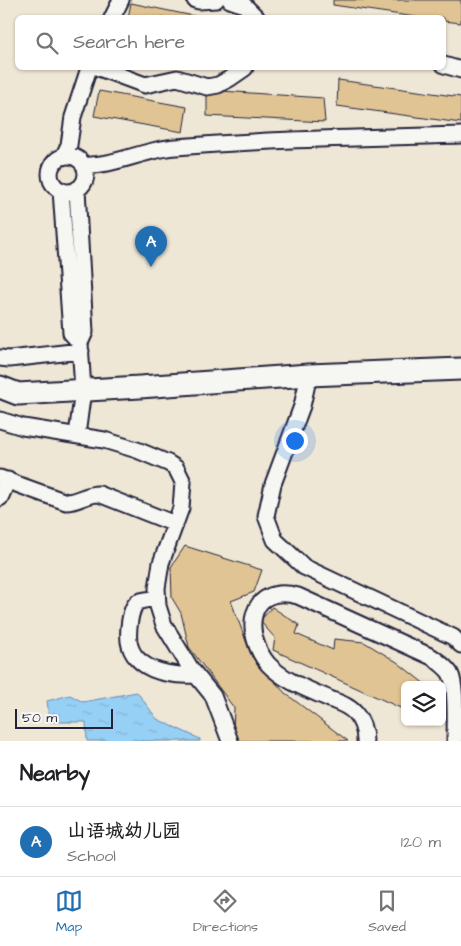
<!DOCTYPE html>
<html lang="en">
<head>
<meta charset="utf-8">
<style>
  :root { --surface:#fff; --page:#f6f6f6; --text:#202124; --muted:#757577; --line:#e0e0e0; --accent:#1f6fb2 }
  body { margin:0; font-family:"Architects Daughter","LXGW WenKai TC",sans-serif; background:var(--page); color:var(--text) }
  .controls { position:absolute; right:15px; bottom:15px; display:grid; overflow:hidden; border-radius:8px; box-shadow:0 1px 4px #0004 }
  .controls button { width:45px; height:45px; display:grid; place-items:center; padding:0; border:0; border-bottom:1px solid var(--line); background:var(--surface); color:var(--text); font:25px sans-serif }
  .scale { position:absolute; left:15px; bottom:12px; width:98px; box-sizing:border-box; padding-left:5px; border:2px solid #22223b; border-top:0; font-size:14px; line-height:18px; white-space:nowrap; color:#22223b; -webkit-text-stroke:4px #f6f6f2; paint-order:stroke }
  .you { position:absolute; left:294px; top:440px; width:18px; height:18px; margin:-12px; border:4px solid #fff; border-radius:50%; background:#1a73e8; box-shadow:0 0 0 8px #1a73e833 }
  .badge { display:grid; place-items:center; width:32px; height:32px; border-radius:50%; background:var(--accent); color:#fff; font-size:16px; font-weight:700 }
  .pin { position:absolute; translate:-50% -41px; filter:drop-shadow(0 1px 2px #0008) }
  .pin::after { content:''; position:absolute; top:26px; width:18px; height:15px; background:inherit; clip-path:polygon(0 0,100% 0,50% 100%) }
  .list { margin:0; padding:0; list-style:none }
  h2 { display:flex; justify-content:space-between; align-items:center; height:65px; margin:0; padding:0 20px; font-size:21px }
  h2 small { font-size:16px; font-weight:400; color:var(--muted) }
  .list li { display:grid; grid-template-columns:32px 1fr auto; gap:15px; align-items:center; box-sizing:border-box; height:70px; padding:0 20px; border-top:1px solid var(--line) }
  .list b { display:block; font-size:19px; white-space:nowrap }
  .list p { margin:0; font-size:16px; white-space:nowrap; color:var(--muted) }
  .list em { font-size:16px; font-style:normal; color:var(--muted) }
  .icon { flex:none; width:28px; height:28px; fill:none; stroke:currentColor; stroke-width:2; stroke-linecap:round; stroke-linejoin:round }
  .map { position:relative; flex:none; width:461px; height:741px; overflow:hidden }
  .search { position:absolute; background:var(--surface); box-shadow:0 1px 4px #0004; left:15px; right:15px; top:15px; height:55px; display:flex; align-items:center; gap:12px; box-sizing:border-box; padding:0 18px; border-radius:8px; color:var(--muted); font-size:19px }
  .sheet { height:135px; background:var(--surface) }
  nav { display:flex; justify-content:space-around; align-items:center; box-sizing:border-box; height:70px; border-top:1px solid var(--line); background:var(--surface); font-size:14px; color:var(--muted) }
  nav a { display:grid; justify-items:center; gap:2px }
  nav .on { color:var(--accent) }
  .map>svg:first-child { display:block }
  .water { fill:url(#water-ripples); stroke:#688aab }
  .building { fill:#e0c494; stroke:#22223b }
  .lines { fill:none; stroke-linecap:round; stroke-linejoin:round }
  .minor-casing { stroke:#22223b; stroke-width:19 }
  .secondary-casing { stroke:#22223b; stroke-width:25 }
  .minor { stroke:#f6f6f2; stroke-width:15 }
  .secondary { stroke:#f6f6f2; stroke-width:21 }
</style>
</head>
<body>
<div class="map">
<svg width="461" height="741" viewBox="0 0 461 741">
  <defs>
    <pattern id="water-ripples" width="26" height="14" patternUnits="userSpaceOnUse" patternTransform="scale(1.25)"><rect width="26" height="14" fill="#96d0f5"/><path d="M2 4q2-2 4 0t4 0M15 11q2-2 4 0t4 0" fill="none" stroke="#81b2d3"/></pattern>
  </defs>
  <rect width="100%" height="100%" fill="#efe7d6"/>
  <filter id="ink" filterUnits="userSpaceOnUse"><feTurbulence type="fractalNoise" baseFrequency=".02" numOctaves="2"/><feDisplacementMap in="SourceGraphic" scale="10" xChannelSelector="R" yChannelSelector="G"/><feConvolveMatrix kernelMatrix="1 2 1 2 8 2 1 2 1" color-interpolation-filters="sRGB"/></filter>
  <g filter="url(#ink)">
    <path class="water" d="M137 692 157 719 200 739V741H87L86 722H50L47 701 70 695 83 702Z"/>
    <path class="building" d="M333 0H461V23L444 21V18H422L333 5Z
      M131 3 203 18H128Z
      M338 80 461 97V123L337 106Z
      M207 90 323 98 325 122 207 116Z
      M99 91 187 107 183 132 94 116Z
      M185 546 262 570 254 592 231 601 252 657 285 693 348 741H237L233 732 234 708 189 647 181 613 172 598 171 567Z
      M272 607 299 625 296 634 333 650 334 639 364 642 397 662 426 685H405V710L273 650 275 638 260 621Z"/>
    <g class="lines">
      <defs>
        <path id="minor" d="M195 0 199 1 216 0
          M230 0 244 5 257 18
          M112 18 121 0
          M444 65 461 70
          M99 68 145 85 177 78 207 87 218 85 229 79 245 68
          M50 174a18 18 0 1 1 36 0a18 18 0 1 1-36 0Z
          M63 157 69 145 73 117 89 68
          M83 165C113 167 145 149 176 147 271 139 366 138 461 135
          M77 189 85 332 80 343 83 390 77 435
          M61 190 71 333 80 343
          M0 358 9 359 81 351
          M309 375 302 406 273 484 266 516 275 540 304 567 453 637 461 645
          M0 420 23 427 104 440 137 450 168 463 176 468 183 482 181 508 161 563 157 588 158 606 164 625 191 669 213 696 230 741
          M0 478 66 502C78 502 88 493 99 494L175 524
          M0 498 8 480
          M157 599C152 599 143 600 138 602 129 608 127 637 130 646 132 653 136 658 141 662 155 674 179 676 196 675
          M365 741C365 731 362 721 355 713 349 706 340 703 332 700 310 690 285 682 268 664 242 633 248 583 298 596L432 657C439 662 445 666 450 673 457 686 455 725 455 741"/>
        <path id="secondary" d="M0 387 18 394 140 387 309 375 461 369"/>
      </defs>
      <use href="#minor" class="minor-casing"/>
      <use href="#secondary" class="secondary-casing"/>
      <use href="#minor" class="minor"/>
      <use href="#secondary" class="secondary"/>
    </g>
  </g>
</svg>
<div class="controls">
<button><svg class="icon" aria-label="layers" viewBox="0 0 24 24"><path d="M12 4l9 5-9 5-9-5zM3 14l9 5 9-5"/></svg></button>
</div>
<div class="scale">50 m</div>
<div class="you"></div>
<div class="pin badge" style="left:151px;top:267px">A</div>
<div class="search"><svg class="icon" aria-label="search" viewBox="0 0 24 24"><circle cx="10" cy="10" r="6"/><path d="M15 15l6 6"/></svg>Search here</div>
</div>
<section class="sheet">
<h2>Nearby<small></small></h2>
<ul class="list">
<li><span class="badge">A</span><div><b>山语城幼儿园</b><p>School</p></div><em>120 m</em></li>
</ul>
</section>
<nav>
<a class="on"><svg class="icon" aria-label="map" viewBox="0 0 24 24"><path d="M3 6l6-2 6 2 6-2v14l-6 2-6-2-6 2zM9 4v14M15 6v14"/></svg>Map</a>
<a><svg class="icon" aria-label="directions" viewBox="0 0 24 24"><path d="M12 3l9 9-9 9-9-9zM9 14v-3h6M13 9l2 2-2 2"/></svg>Directions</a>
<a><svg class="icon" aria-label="saved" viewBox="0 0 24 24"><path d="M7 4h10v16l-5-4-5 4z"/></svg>Saved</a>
</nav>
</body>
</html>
